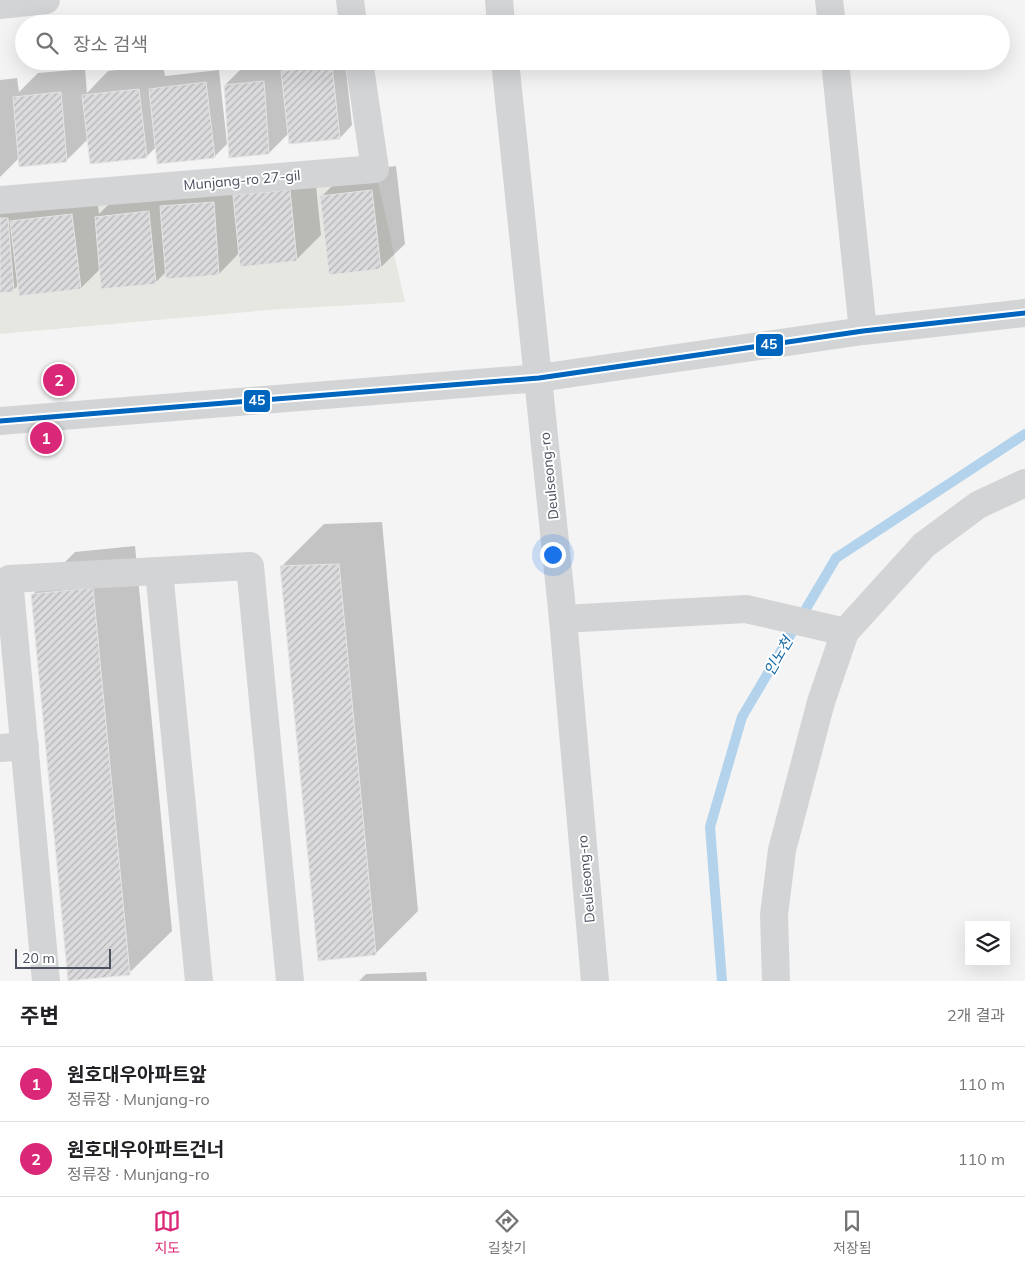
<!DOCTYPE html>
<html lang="ko">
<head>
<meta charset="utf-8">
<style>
  :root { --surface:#fff; --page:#f2f2f2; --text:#202124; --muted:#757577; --line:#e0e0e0; --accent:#db2777 }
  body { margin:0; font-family:Mulish,"Noto Sans KR",sans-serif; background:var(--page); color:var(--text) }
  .controls { position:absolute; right:15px; bottom:15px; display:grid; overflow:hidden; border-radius:0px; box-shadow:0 5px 20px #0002 }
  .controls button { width:45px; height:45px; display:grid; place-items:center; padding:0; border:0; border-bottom:1px solid var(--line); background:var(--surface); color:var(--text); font:25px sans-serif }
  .scale { position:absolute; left:15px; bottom:12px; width:96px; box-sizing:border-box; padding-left:5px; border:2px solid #4b515f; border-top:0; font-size:14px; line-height:18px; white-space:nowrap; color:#4b515f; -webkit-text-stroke:4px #fff; paint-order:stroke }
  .you { position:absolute; left:552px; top:554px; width:18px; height:18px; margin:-12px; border:4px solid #fff; border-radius:50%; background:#1a73e8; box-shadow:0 0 0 8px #1a73e833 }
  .badge { display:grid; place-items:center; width:32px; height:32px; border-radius:50%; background:var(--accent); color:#fff; font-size:16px; font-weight:700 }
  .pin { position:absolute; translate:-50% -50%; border:2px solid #fff; box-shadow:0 1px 5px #0006 }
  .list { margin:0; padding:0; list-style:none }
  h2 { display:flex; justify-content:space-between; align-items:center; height:65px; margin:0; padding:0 20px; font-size:21px }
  h2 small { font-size:16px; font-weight:400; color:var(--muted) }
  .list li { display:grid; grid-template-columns:32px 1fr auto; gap:15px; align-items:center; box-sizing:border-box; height:75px; padding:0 20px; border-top:1px solid var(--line) }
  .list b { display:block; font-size:19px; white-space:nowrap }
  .list p { margin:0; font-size:16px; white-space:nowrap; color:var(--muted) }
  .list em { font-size:16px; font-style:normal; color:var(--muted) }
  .icon { flex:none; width:28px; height:28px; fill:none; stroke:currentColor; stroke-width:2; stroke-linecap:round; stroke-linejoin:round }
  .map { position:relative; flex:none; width:1025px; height:981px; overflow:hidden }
  .search { position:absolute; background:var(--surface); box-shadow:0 5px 20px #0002; left:15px; right:15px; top:15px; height:55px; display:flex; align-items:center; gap:12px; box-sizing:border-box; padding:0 18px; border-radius:28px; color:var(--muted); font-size:19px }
  .sheet { height:215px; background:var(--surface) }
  nav { display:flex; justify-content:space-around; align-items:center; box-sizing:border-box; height:70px; border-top:1px solid var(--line); background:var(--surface); font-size:14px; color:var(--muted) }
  nav a { display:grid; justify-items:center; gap:2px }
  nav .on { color:var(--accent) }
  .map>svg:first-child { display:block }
  .commercial { fill:#e7e7e2 }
  .shadow { fill:#0003 }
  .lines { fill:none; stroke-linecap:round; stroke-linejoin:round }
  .stream { stroke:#b2d3eb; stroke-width:10 }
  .building { fill:url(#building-hatch); stroke:#e5e5e6 }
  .minor { stroke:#d3d4d6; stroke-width:28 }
  .tertiary { stroke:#d3d4d6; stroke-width:28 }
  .bus-1-casing { stroke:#fff; stroke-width:9 }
  .bus-1 { stroke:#0065bd; stroke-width:5 }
  .labels { text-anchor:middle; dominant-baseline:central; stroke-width:4; stroke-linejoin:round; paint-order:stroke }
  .street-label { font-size:14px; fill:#4b515f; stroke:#fff }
  .water-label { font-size:15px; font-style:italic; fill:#176aa6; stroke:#fff }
  .line-badge { stroke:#fff; stroke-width:2 }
  .badge-label { font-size:14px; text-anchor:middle; font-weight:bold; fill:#fff }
</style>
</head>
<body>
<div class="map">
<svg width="1025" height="981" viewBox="0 0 1025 981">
  <defs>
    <pattern id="building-hatch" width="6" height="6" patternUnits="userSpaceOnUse" patternTransform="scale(1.25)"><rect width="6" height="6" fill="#dbdbdd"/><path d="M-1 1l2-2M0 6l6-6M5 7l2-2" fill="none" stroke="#b4b4b6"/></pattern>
  </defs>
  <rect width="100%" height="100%" fill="#f4f4f4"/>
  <path class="commercial" d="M375 169 405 302 269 310 0 334V200Z"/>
  <path class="shadow" d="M249 61H288V65L292 61H345L352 125 340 138 289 133 269 153 225 85Z
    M163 65 165 76 219 70 227 144 214 157 157 146 146 157 88 139 66 161 19 158 0 177V80L17 78 19 92 38 73 85 69 87 93 108 71Z
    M314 166 321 235 296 260 240 252 219 274 167 271 156 282 101 268 81 288 19 285 13 290 0 292V197L96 190 99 214 120 193Z
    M396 166 405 244 380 268 322 196 346 172Z
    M382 522 418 911 375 954 281 567 324 524Z
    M135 546 172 931 129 973 32 595 75 552Z
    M426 972 427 981H359L366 974Z"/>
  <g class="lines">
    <path class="stream" d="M722 981 710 827 742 717 836 558 1025 434"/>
  </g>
  <path class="building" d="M332 65 340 139 289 144 281 71Z
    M264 81 269 154 229 158 224 85Z
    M206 82 215 158 157 164 149 89Z
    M139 89 147 158 90 164 82 95Z
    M61 92 67 162 19 167 13 97Z
    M290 190 297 261 240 267 233 195Z
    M372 190 381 269 329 275 320 196Z
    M214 202 219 275 166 279 160 206Z
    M149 211 156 284 101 289 95 217Z
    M72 214 81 289 19 296 10 221Z
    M0 218H8L14 292 0 293Z
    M339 564 376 955 318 961 280 566Z
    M93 588 130 975 68 981 31 594Z"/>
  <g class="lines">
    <path class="minor" d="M350 0 353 24
      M829 0 832 24
      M0 5 46 0
      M835 61 863 331
      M0 200 375 169 359 61
      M159 571 199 981
      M563 619 746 609 845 632
      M0 748 25 746
      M46 981 9 579 250 566 290 981
      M776 981 774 915 782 850 821 702 845 632 924 545 978 505 1025 483"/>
    <path class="tertiary" d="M499 0 501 24
      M505 61 563 619 595 981
      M0 421 539 378 863 331 1025 313"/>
    <defs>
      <path id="bus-1" d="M0 421 539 378 863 331 1025 313"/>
    </defs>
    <use href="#bus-1" class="bus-1-casing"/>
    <use href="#bus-1" class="bus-1"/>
  </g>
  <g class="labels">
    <g class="street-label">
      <text transform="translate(242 180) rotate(-5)">Munjang-ro 27-gil</text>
      <text transform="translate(549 476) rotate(-96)">Deulseong-ro</text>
      <text transform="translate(586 879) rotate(-95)">Deulseong-ro</text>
    </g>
    <g class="water-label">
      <text transform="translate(778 656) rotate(-60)">인노천</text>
    </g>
  </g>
  <g class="line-badge">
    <rect x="755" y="333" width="29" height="24" rx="5" fill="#0065bd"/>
    <rect x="243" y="389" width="28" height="24" rx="5" fill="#0065bd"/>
  </g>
  <g class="badge-label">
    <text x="769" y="349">45</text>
    <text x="257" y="405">45</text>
  </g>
</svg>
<div class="controls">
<button><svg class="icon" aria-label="layers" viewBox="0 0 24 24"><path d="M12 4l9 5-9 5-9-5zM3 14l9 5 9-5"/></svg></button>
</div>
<div class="scale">20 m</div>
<div class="you"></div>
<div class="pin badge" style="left:46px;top:438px">1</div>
<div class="pin badge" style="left:59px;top:380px">2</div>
<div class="search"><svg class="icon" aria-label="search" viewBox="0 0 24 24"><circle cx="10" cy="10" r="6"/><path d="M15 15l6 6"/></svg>장소 검색</div>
</div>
<section class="sheet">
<h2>주변<small>2개 결과</small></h2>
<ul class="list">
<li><span class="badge">1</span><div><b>원호대우아파트앞</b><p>정류장 · Munjang-ro</p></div><em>110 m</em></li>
<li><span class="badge">2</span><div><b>원호대우아파트건너</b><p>정류장 · Munjang-ro</p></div><em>110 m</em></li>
</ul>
</section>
<nav>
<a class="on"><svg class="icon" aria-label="map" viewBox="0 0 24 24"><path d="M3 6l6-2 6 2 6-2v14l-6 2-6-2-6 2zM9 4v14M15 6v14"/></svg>지도</a>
<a><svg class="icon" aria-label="directions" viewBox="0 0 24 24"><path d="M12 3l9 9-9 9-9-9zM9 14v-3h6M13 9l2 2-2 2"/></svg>길찾기</a>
<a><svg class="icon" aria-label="saved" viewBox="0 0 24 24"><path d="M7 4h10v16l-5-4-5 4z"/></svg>저장됨</a>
</nav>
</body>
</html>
